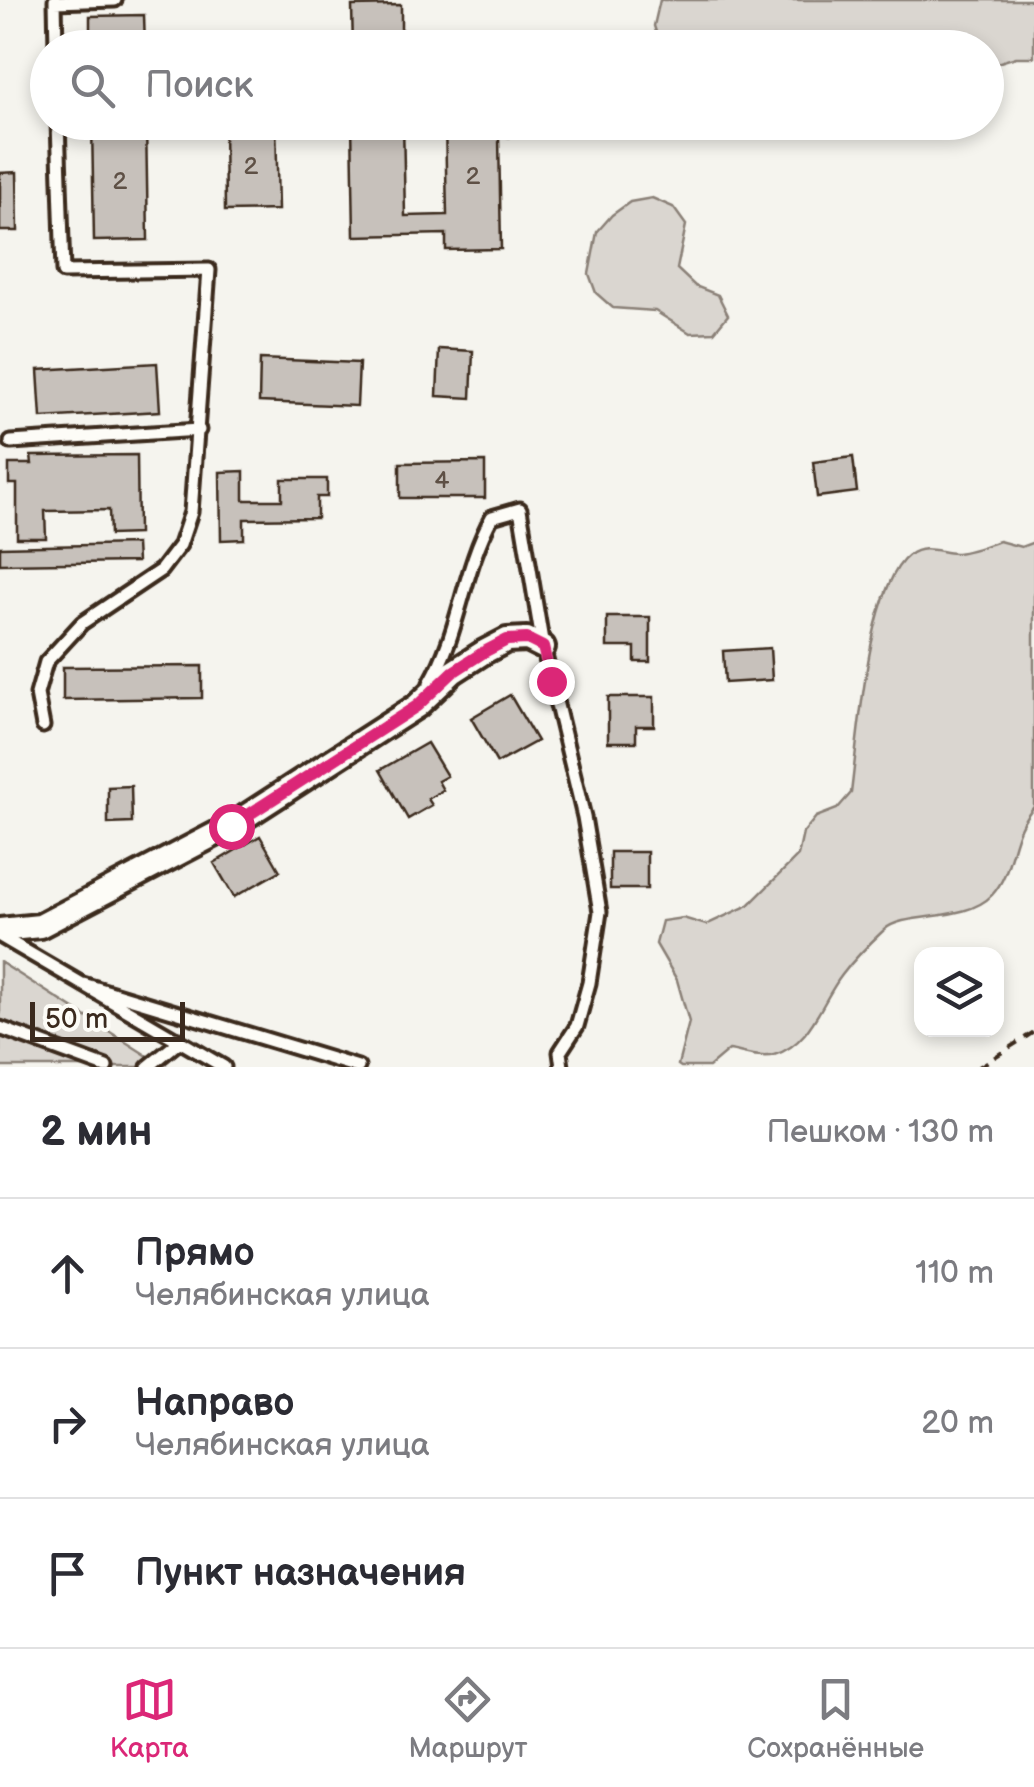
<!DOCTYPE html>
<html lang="ru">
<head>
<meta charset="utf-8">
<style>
  :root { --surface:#fff; --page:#f7f7f7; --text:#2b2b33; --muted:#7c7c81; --line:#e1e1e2; --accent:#db2777 }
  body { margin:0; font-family:"Balsamiq Sans",sans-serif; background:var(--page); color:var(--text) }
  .controls { position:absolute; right:30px; bottom:30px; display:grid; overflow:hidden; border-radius:20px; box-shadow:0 5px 15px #0003 }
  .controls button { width:90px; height:90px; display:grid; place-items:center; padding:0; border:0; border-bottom:2px solid var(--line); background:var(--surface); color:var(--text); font:50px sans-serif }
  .scale { position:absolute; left:30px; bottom:25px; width:155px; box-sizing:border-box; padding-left:10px; border:5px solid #3b2a1e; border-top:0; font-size:28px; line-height:35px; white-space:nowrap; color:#3b2a1e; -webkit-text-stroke:8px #fdfcf7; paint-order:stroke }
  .stop { position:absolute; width:30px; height:30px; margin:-22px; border:8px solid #db2777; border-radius:50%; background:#fff }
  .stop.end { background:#db2777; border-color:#fff; box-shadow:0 2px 10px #0008 }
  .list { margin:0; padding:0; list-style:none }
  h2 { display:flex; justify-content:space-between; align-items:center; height:130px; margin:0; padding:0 40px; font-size:42px }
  h2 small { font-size:32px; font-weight:400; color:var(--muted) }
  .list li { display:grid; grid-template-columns:65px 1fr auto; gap:30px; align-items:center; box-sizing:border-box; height:150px; padding:0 40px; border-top:2px solid var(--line) }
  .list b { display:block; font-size:38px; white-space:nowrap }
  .list p { margin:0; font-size:32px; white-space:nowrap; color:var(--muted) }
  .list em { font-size:32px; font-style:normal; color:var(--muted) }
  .icon { flex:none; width:55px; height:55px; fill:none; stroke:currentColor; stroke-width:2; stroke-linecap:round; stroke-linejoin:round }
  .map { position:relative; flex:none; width:1034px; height:1067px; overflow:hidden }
  .search { position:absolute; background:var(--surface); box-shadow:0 5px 15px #0003; left:30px; right:30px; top:30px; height:110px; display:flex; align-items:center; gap:25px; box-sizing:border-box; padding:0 35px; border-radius:55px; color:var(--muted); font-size:38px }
  .sheet { height:580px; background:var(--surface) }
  nav { display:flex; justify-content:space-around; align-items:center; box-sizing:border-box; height:140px; border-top:2px solid var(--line); background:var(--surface); font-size:28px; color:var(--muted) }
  nav a { display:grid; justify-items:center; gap:5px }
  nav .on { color:var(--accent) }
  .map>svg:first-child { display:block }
  .green { fill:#dad6d0; stroke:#8a8077; stroke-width:2.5 }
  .building { fill:#c7c1bb; stroke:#3b2a1e; stroke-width:2.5 }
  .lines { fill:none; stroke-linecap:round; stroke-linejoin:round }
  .service-casing { stroke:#3b2a1e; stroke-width:19 }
  .minor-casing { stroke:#3b2a1e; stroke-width:30 }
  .path { stroke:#3b2a1e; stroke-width:4; stroke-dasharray:10 8; stroke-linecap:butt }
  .service { stroke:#fdfcf7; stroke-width:11 }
  .minor { stroke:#fdfcf7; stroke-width:22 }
  .route { stroke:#db2777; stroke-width:12 }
  .labels { text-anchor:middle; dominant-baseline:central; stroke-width:8; stroke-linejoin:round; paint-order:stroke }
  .number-label { font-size:25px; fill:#5e5045 }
</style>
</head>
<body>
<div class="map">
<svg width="1034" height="1067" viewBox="0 0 1034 1067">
  <rect width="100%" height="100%" fill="#f5f4ee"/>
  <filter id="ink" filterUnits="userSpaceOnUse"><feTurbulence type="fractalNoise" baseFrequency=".01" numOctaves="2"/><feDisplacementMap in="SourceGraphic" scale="20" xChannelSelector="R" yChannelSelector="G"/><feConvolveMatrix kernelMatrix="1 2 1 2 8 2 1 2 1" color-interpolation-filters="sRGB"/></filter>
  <g filter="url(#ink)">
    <path class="green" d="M660 0H1034V57H1016L987 66 986 48 661 47 654 26Z
      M652 198 673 207 686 225 677 269 695 286 718 295 728 315 714 332 690 333 655 311 613 308 596 293 589 274 597 232 612 215 630 202Z
      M999 541 1021 547 1034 542V807C1010 831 1015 870 992 895 966 923 904 911 884 930 870 943 854 959 842 975 821 1002 811 1044 774 1055 762 1059 742 1052 729 1050L709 1067H681L678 1065 689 1022 677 980 656 944 662 921 683 918 706 925 749 905 798 856 803 833 816 817 837 809 851 793C858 741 868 586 909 555 923 544 939 552 954 553 968 553 986 545 999 541Z
      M0 962 154 1060 168 1067H0Z"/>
    <path class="building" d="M401 5V48H353L352 6Z
      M144 15 145 48H90V16Z
      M92 122H146L148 240 94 241Z
      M224 122H276L278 210 225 211Z
      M352 122H403L405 216 447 215 445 122H508L509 137 499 136 501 249 446 250V234L354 236Z
      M17 172 18 231H0V173Z
      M439 349 473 351 471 398 437 396Z
      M260 359 359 363 357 406 259 402Z
      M157 363 160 411 41 418 38 370Z
      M137 455 138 534 110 535 109 510 45 511 46 538H17V484H9V464H32L31 456Z
      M853 457 857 492 817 497 813 462Z
      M485 462V498H400V463Z
      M244 471V500H282V479H327V497H317V518L244 519V539L221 540 220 472Z
      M136 544 137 562 0 564V547Z
      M607 617H650V662H635V647H607Z
      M770 648 772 680 725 683 723 651Z
      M202 666V698L63 700V667Z
      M510 695 537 741 497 763 471 718Z
      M608 697H654V726H636V742H608Z
      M427 743 447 776 438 781 443 790 428 799 432 805 408 819 380 770Z
      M131 786 132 823 108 824V787Z
      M260 836 280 871 234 897 214 863Z
      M610 852H647V889H610Z"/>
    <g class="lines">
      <defs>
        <path id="service" d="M55 0 56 48
          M55 2 115 0
          M11 442 199 430
          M430 683C460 632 463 569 492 517L520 509 543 647 584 817 600 912 589 983 577 1026 560 1052 562 1067
          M43 726 37 694 46 662 82 623 161 570 180 545 191 512 209 270 63 272 58 122
          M0 936 224 1067
          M83 984 358 1067
          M0 1028 106 1067
          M148 1067 180 1041"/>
        <path id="minor" d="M0 930 40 926 231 826 417 706 453 672 484 652 507 640 527 639 543 647"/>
      </defs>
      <use href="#service" class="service-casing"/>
      <use href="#minor" class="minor-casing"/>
      <path class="path" d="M979 1067 1034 1032"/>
      <use href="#service" class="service"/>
      <use href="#minor" class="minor"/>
    </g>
  </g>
  <g class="lines" filter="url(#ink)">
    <path class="route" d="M231 826 417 706 453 672 484 652 507 640 527 639 543 647 551 681"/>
  </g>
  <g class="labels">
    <g class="number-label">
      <text x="251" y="166">2</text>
      <text x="473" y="176">2</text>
      <text x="120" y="181">2</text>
      <text x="442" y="480">4</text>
    </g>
  </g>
</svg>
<div class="controls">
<button><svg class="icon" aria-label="layers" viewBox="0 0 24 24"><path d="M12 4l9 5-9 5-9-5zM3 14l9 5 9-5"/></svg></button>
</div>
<div class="scale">50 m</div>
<div class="stop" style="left:231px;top:826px"></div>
<div class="stop end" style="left:551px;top:681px"></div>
<div class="search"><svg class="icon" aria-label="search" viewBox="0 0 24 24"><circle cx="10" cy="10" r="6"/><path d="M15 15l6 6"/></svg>Поиск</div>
</div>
<section class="sheet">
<h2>2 мин<small>Пешком · 130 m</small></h2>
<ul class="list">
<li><svg class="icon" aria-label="ahead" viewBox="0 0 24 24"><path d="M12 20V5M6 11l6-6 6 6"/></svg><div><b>Прямо</b><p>Челябинская улица</p></div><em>110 m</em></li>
<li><svg class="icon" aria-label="right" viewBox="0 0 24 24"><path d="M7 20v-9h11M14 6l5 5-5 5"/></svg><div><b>Направо</b><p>Челябинская улица</p></div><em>20 m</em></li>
<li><svg class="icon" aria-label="arrive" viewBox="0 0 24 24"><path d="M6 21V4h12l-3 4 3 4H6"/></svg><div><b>Пункт назначения</b></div></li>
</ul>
</section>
<nav>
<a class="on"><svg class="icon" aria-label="map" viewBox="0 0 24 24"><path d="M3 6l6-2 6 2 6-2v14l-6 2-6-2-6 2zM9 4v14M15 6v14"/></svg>Карта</a>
<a><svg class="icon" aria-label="directions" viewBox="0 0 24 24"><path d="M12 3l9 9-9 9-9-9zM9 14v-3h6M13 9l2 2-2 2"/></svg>Маршрут</a>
<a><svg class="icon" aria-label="saved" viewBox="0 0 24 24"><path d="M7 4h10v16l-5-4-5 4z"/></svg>Сохранённые</a>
</nav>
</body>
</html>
